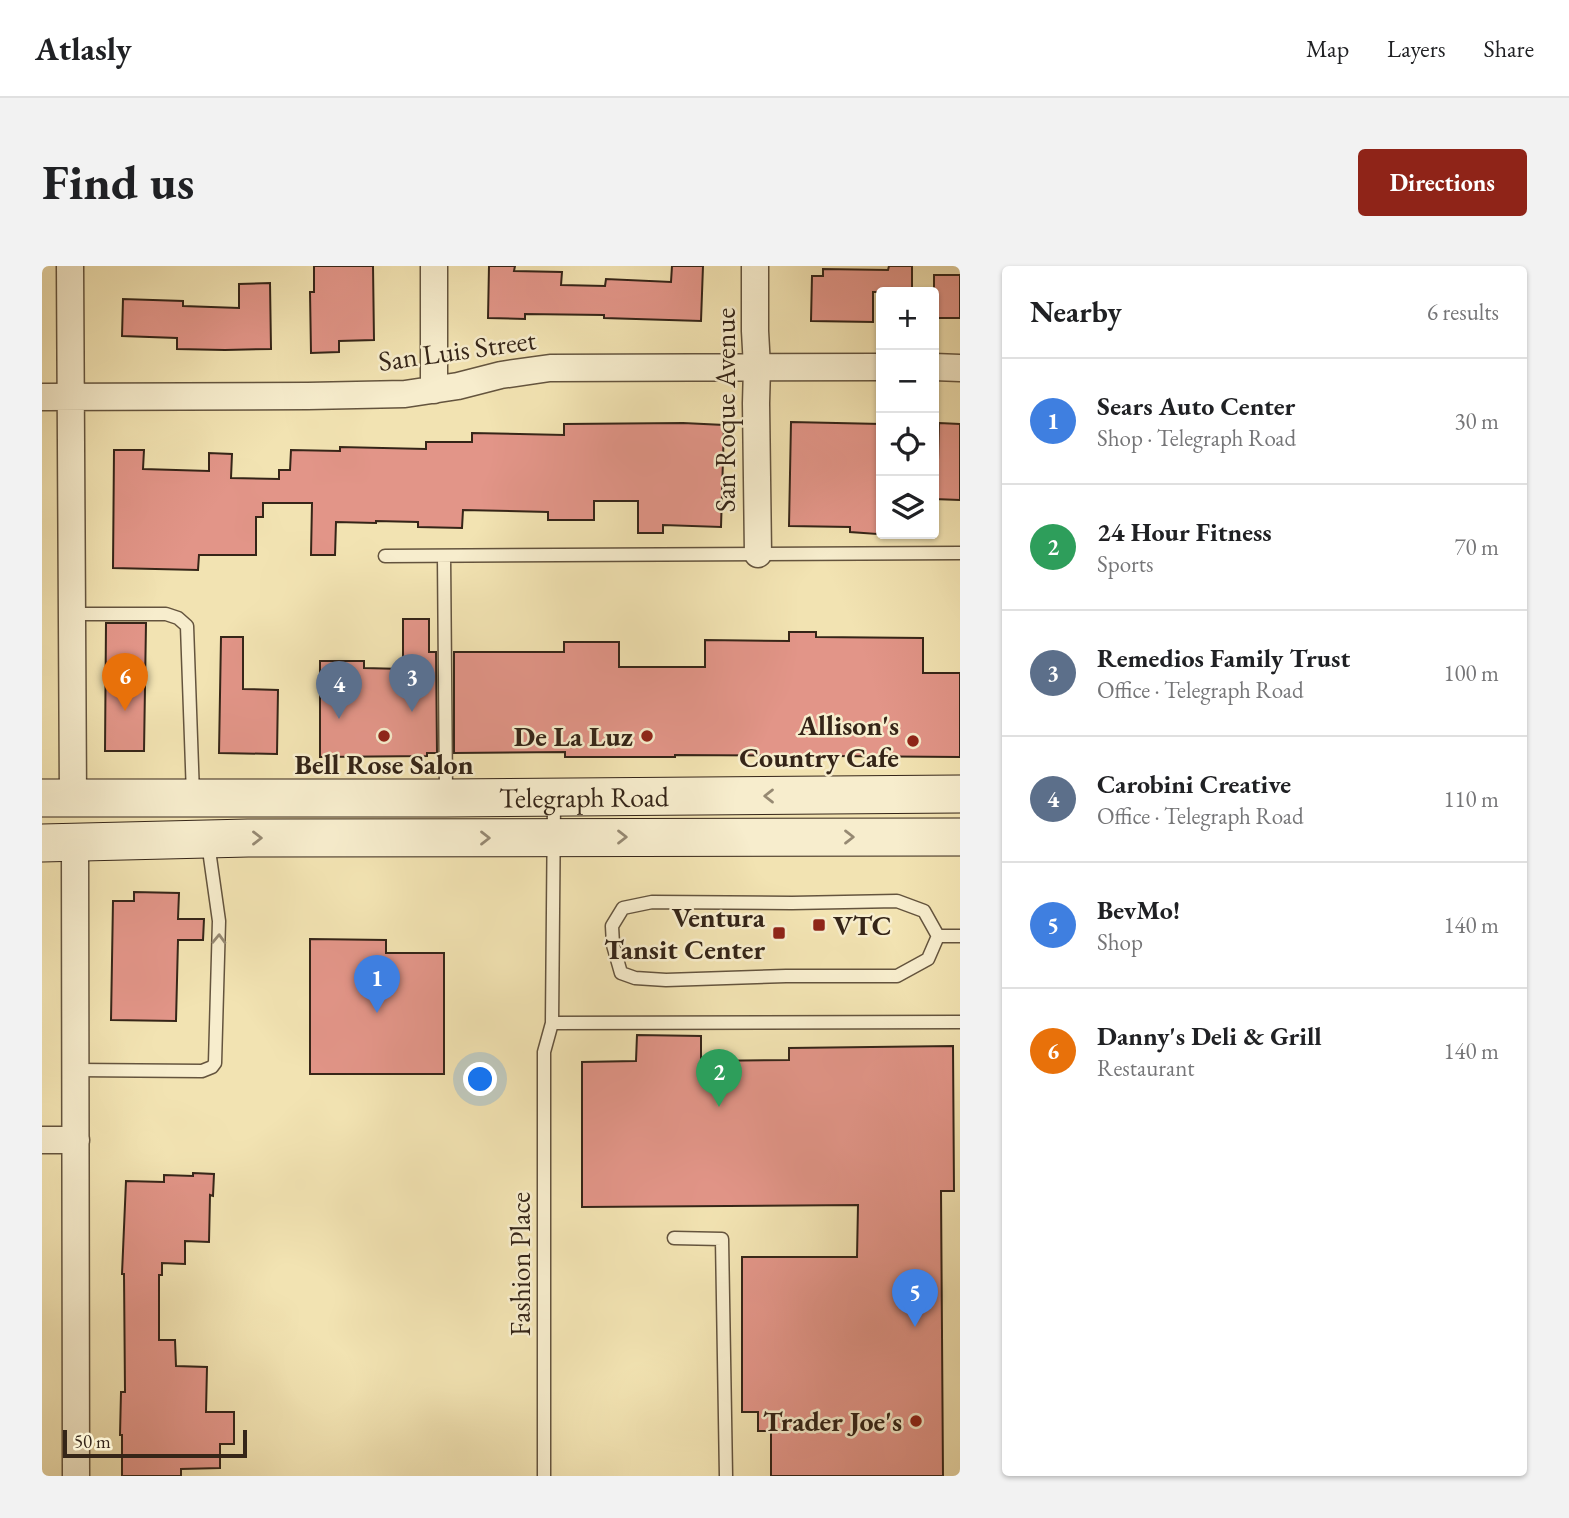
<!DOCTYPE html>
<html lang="en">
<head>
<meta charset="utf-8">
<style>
  :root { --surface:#fff; --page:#f2f2f2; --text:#202124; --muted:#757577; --line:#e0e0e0; --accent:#8f2418 }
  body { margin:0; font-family:"EB Garamond",serif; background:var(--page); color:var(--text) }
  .controls { position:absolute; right:21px; top:21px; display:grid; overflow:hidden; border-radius:7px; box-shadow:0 2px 5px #0004 }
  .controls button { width:63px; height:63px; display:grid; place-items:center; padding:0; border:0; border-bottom:2px solid var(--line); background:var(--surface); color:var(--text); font:35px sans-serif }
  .scale { position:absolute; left:21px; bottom:18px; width:184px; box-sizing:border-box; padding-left:7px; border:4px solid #352518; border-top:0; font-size:19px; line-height:24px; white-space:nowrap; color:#352518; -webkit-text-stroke:5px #f7edcd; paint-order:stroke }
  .you { position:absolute; left:439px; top:814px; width:24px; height:24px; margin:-18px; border:5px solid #fff; border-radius:50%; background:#1a73e8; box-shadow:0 0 0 10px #1a73e833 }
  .badge { display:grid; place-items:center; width:46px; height:46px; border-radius:50%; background:var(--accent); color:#fff; font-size:23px; font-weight:700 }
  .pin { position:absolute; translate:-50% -58px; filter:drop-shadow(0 2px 4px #0008) }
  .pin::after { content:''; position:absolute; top:37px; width:24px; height:21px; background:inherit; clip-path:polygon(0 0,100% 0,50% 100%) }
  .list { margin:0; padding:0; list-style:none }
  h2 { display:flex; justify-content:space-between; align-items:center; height:91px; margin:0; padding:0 28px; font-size:30px }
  h2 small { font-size:23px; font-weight:400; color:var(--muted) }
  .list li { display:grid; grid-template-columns:46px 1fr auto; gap:21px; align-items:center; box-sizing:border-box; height:126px; padding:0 28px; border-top:2px solid var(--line) }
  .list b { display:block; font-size:26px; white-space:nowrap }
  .list p { margin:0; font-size:23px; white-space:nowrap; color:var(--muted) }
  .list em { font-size:23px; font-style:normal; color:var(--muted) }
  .icon { flex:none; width:38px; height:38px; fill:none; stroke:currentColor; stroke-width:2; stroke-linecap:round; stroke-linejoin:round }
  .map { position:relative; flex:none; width:918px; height:1210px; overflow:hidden; border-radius:7px }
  header { display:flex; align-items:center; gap:42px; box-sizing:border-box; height:98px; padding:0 35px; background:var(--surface); border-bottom:2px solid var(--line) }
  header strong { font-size:33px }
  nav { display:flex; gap:38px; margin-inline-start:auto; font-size:24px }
  .intro { display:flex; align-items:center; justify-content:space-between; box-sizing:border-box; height:168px; padding:0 42px }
  h1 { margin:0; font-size:49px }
  .button { padding:18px 32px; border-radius:7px; background:var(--accent); color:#fff; font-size:24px; font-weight:700 }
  main { display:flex; gap:42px; padding:0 42px }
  aside { flex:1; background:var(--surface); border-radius:7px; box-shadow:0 2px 5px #0004 }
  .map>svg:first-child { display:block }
  .building { fill:#e29588; stroke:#352518; stroke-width:2 }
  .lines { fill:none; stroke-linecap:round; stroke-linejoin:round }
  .service-casing { stroke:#64543e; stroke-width:15 }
  .minor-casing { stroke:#64543e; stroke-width:29 }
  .secondary-casing { stroke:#352518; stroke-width:39 }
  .service { stroke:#f7edcd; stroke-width:12 }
  .minor { stroke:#f7edcd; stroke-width:26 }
  .secondary { stroke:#f7edcd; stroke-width:37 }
  .oneway { stroke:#968972 }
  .poi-dot { fill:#8f2418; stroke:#f7edcd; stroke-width:2.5 }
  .labels { text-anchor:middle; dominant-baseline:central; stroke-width:5; stroke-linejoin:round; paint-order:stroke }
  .street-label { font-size:28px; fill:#352518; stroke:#f7edcd }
  .poi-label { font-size:28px; font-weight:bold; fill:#352518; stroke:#f7edcd; text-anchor:end }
</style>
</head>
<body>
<header>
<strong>Atlasly</strong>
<nav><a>Map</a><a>Layers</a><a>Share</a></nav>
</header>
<div class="intro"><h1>Find us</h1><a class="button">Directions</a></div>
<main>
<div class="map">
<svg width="918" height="1210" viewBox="0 0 918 1210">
  <rect width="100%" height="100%" fill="#f2e3b2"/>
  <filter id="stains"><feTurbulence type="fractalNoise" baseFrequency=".00286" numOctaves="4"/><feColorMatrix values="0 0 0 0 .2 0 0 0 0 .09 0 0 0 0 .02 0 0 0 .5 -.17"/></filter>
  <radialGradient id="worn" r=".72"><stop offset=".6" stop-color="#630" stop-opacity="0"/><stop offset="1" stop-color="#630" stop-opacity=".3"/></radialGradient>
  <path class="building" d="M272 0H331L332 74 297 75V86L269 87 268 26H272Z
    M447 0H473L472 5 520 6 519 19 563 20 564 13 629 16 630 0H661L659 55 562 52V49L483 48V53L446 52Z
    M847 0H870V26H831V56L769 55 770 10H781V3L846 4Z
    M892 9H918V52H892Z
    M228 17 229 83 183 84 135 83V72L80 70 81 33 141 35V40L197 42V18Z
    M749 156 839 158V233H837L835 268 808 266V261L747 260Z
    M641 157 682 159 679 261 621 259V267H596V235H552V254H506V246L421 244 420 262 376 261V256L334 255V257L294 256 293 289H269L270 237H221V251H214V289H157L156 304 71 302 72 184H102L101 203 167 205V187L190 188 189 212 237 213V204H248L249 184 298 185V181L384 183V176H430V167L522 169V158Z
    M897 157 918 158V234L892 233V195H896Z
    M361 353H387V386H394L395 487H385V490L278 491V395H322V402L361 403Z
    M64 357H104L102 485H63Z
    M747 366H774V371L881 372V407H918V491L633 489V491H523V486L412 487V386H522V376H577V401H663V374L747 375Z
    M179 371H201V423L236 424 235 488 177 487Z
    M92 626 137 627 136 653H162L161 674H136L134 755 69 754 71 635H92Z
    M268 673 344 674V687H402V808H268Z
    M595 769 659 770V795L747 794V782L911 780 912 925H899L901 1210H729V1165H716V1146H700V991H815L816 939 540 941V796L594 795Z
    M151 907 172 908 171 930 168 929 167 976 143 975V998L120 997V1009H117V1074H133L134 1100 165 1101 164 1146H192V1178H178V1202L139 1203V1210H80V1169H78L79 1126H83L82 1008H80L84 915 122 916V909L151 910Z"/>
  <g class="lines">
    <defs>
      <path id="service" d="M343 290 918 287
        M402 290 404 528
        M30 348H124L136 352 145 360 151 529
        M855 635 882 645 896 670 886 693 855 710H744L624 714 593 712 579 707 571 679 570 660 581 642 610 636 750 637Z
        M896 670H918
        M510 757 918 756
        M33 804 160 805 170 801 173 797 177 655 166 577
        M632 972 680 973 684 1210
        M502 1210V786L510 757 512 535"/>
      <path id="minor" d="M28 0 31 533
        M392 0V124
        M713 0V65L715 101 714 137 716 288
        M892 101 918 102
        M0 131 266 130 363 128 416 120 459 109 508 102 839 101
        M33 576 34 1210
        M0 874H34"/>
      <g id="secondary">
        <path id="s1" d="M0 532H404L918 528"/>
        <path d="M0 577 206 572 918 571"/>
      </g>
    </defs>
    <use href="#service" class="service-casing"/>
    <use href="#minor" class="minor-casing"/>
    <use href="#secondary" class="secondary-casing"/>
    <use href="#service" class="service"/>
    <use href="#minor" class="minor"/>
    <use href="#secondary" class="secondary"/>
  </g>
  <defs><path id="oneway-chevron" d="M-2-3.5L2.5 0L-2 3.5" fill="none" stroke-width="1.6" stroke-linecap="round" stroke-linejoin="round" transform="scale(1.75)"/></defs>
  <g class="oneway">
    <use href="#oneway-chevron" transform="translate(727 530) rotate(180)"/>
    <use href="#oneway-chevron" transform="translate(580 571)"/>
    <use href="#oneway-chevron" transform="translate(807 571)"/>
    <use href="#oneway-chevron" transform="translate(215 572)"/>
    <use href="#oneway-chevron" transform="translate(443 572)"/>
    <use href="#oneway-chevron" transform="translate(177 673) rotate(-88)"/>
  </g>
  <g class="poi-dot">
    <circle cx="342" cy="470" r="7"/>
    <circle cx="605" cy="470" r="7"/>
    <circle cx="871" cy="475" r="7"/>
    <rect x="770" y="652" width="14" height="14" rx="3.5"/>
    <rect x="730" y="660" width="14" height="14" rx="3.5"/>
    <circle cx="874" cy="1155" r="7"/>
  </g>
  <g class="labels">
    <g class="street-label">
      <text transform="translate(415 84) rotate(-8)">San Luis Street</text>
      <text transform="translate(683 144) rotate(-90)">San Roque Avenue</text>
      <text stroke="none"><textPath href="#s1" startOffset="542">Telegraph Road</textPath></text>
      <text transform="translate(478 998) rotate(-90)">Fashion Place</text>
    </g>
    <g class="poi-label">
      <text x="857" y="459">Allison's<tspan x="857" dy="32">Country Cafe</tspan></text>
      <text x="591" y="470">De La Luz</text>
      <text x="342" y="498" text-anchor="middle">Bell Rose Salon</text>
      <text x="723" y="651">Ventura<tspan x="723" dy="32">Tansit Center</tspan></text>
      <text x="791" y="659" text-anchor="start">VTC</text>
      <text x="860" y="1155">Trader Joe's</text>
    </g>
  </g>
  <rect width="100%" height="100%" filter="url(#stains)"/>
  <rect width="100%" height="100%" fill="url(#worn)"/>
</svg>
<div class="controls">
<button>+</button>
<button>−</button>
<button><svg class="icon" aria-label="locate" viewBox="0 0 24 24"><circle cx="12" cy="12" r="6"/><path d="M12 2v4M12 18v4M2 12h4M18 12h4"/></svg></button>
<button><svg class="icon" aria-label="layers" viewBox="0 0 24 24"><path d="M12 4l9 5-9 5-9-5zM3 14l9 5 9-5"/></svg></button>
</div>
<div class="scale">50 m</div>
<div class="you"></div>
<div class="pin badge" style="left:335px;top:747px;background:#3f7fe0">1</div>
<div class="pin badge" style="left:677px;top:841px;background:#2e9e5b">2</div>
<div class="pin badge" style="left:370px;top:446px;background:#5c6f8a">3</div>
<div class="pin badge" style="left:297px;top:453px;background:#5c6f8a">4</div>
<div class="pin badge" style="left:873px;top:1061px;background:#3f7fe0">5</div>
<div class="pin badge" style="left:83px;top:445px;background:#e8710a">6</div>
</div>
<aside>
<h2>Nearby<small>6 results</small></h2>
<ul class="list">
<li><span class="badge" style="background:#3f7fe0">1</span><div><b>Sears Auto Center</b><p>Shop · Telegraph Road</p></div><em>30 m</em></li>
<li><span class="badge" style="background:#2e9e5b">2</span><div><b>24 Hour Fitness</b><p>Sports</p></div><em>70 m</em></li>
<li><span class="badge" style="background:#5c6f8a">3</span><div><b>Remedios Family Trust</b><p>Office · Telegraph Road</p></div><em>100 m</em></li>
<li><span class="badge" style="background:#5c6f8a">4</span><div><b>Carobini Creative</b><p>Office · Telegraph Road</p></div><em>110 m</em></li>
<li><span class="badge" style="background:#3f7fe0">5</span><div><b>BevMo!</b><p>Shop</p></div><em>140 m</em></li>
<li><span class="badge" style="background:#e8710a">6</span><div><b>Danny's Deli &amp; Grill</b><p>Restaurant</p></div><em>140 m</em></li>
</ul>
</aside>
</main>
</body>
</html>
